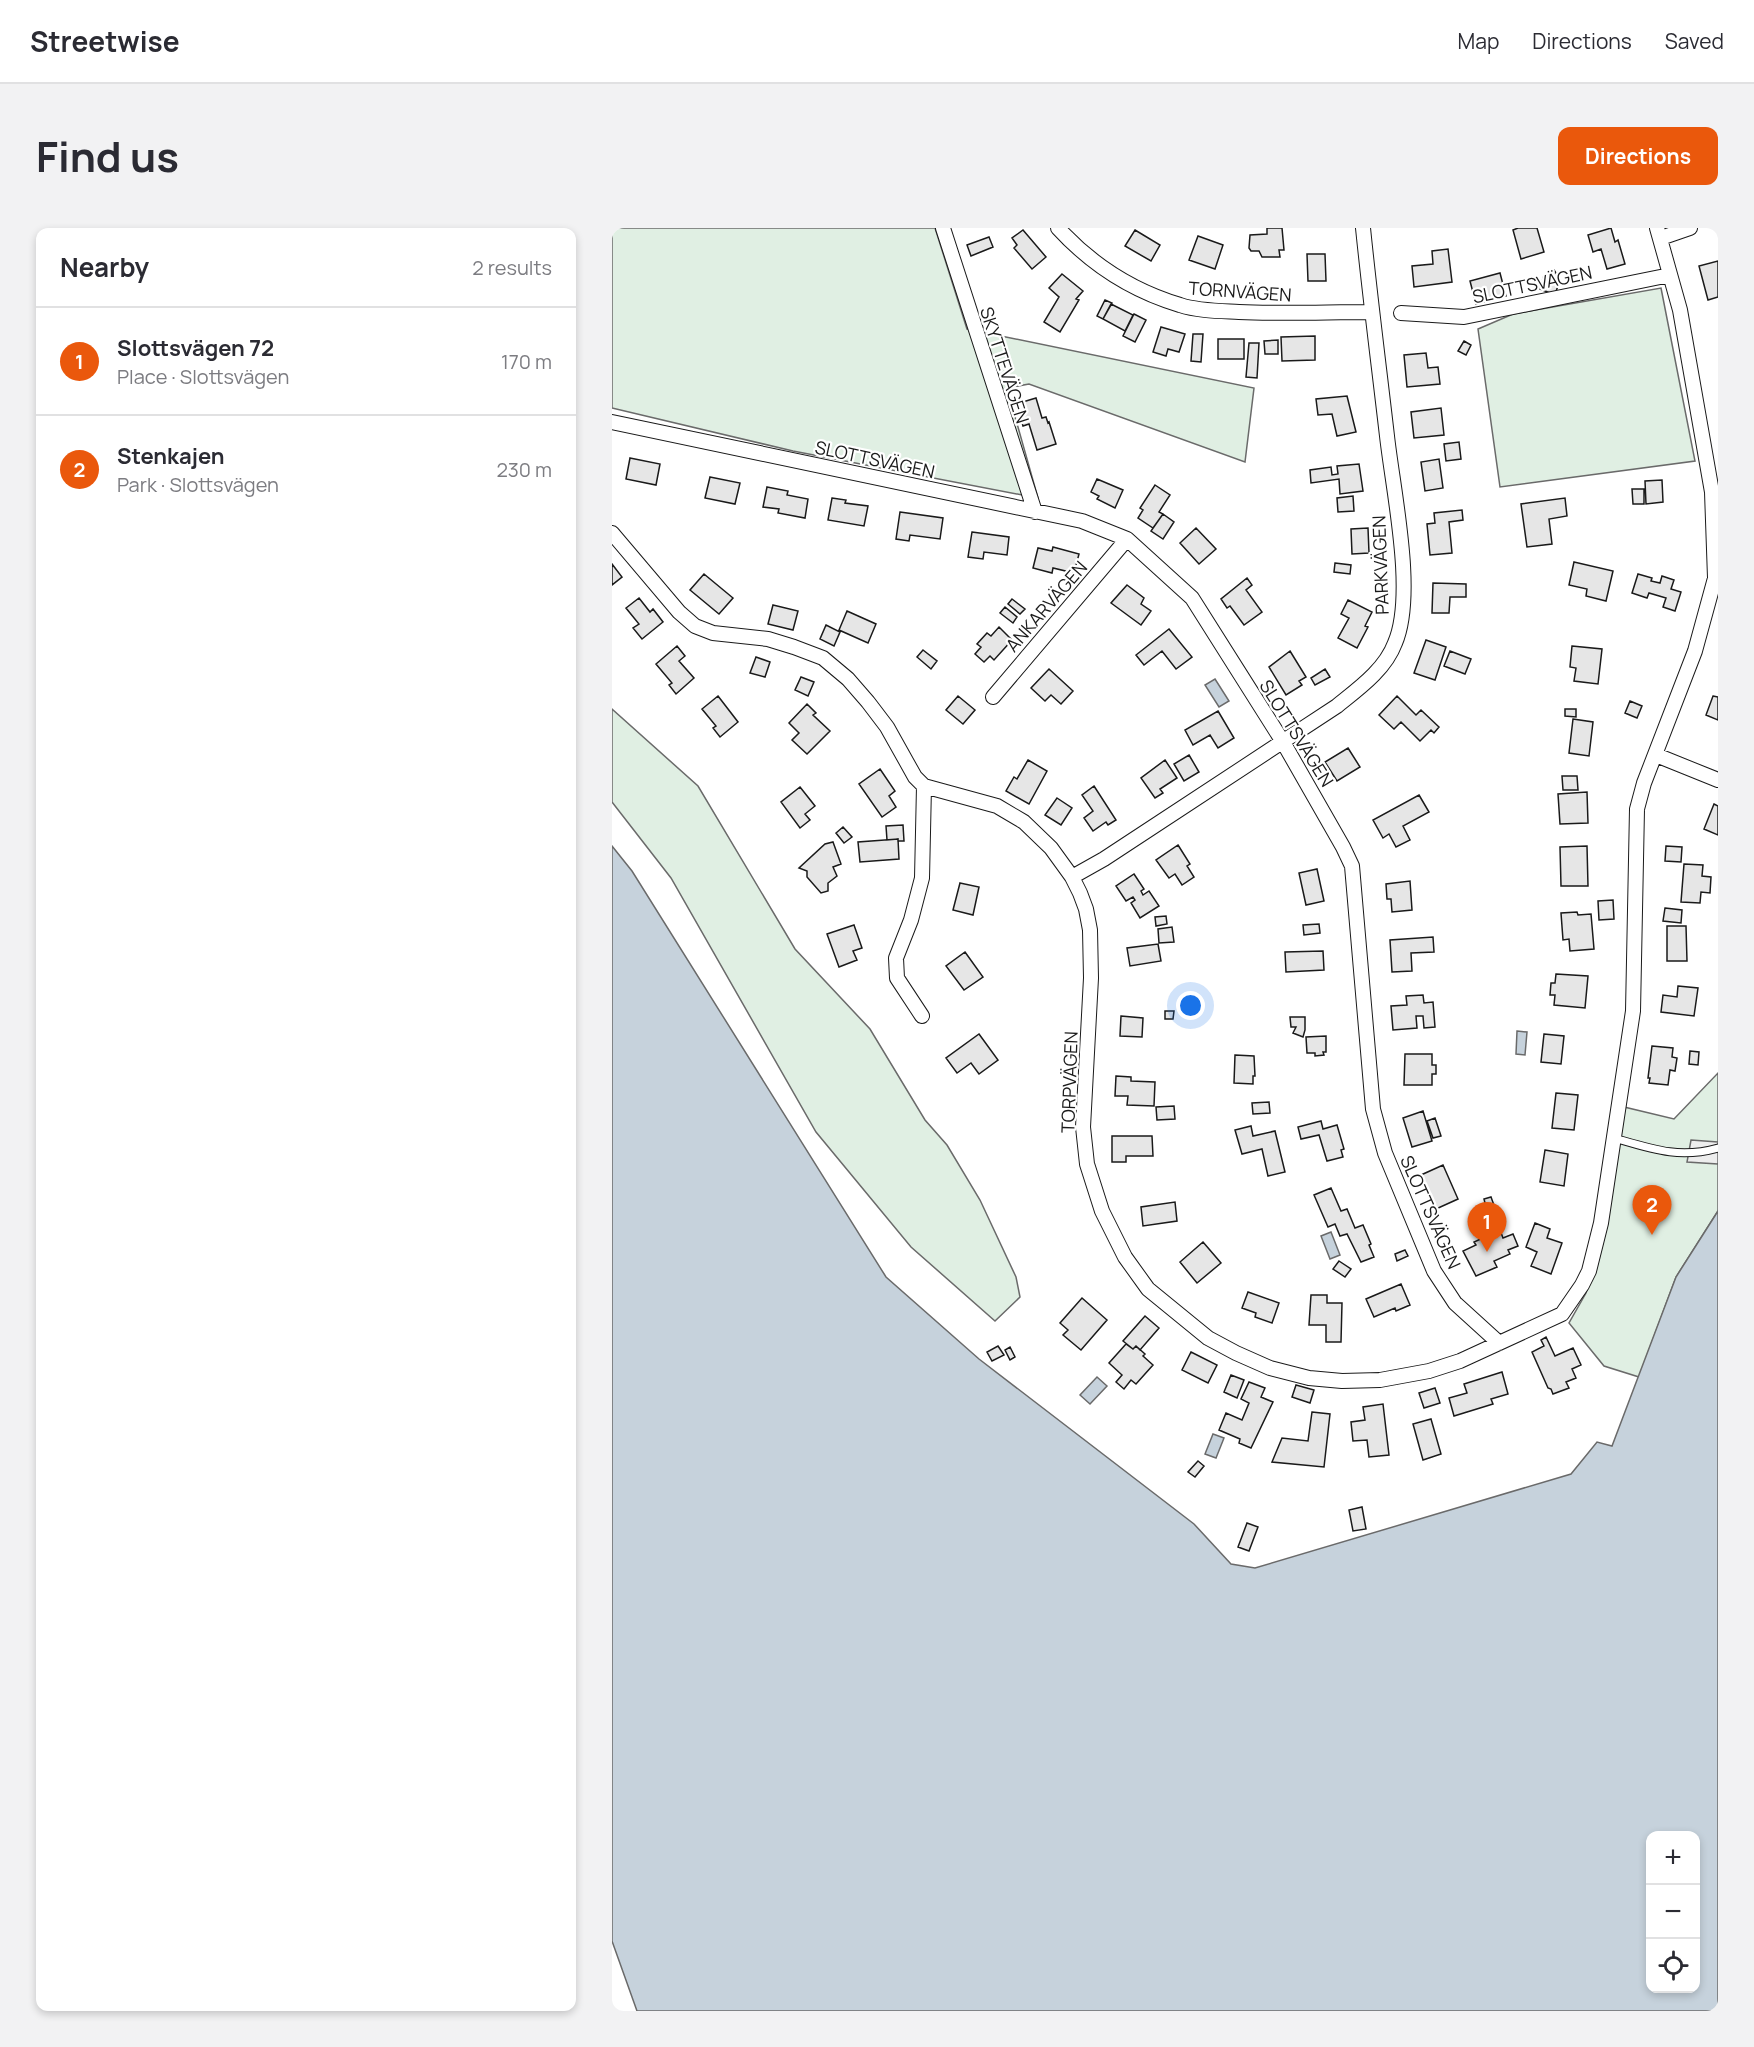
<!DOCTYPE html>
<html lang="en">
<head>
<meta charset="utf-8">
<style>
  :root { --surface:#fff; --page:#f2f2f3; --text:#2b2b33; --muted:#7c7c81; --line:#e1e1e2; --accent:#ea580c }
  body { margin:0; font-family:Manrope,sans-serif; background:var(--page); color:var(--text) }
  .controls { position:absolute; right:18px; bottom:18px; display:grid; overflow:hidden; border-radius:12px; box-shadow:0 3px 9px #0003 }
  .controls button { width:54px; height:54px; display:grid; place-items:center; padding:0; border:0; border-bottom:2px solid var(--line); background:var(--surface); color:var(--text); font:30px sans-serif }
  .you { position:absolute; left:579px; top:778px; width:21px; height:21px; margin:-15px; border:4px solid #fff; border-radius:50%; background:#1a73e8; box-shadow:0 0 0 9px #1a73e833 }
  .badge { display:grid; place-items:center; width:39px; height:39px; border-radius:50%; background:var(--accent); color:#fff; font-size:20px; font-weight:700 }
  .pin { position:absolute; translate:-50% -50px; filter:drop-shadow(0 2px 3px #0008) }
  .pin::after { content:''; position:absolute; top:32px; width:21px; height:18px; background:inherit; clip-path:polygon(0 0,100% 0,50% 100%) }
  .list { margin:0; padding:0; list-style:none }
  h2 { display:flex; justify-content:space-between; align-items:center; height:78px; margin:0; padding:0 24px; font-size:26px }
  h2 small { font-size:20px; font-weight:400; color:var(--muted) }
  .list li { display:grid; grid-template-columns:39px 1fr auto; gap:18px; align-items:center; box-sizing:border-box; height:108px; padding:0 24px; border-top:2px solid var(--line) }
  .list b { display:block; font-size:22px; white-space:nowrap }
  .list p { margin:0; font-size:20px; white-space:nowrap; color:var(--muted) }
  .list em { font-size:20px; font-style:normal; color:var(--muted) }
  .icon { flex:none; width:33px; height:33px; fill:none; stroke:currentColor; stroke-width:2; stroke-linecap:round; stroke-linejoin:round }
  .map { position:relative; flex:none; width:1106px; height:1783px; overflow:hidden; border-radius:12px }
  header { display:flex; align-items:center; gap:36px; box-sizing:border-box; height:84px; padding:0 30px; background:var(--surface); border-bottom:2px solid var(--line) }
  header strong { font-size:28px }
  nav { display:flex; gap:33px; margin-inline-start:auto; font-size:21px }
  .intro { display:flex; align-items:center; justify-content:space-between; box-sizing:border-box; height:144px; padding:0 36px }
  h1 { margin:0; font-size:42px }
  .button { padding:15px 27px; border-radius:12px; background:var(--accent); color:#fff; font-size:21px; font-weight:700 }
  main { display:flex; gap:36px; padding:0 36px }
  aside { flex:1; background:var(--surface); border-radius:12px; box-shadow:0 3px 9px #0003 }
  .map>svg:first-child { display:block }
  .green { fill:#e0efe3; stroke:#6a6a6a; stroke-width:1.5 }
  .parking { fill:#ededed; stroke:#6a6a6a; stroke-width:1.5 }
  .water { fill:#c6d2dc; stroke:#6a6a6a; stroke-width:1.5; fill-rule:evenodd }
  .building { fill:#e6e6e6; stroke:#1a1a1a; stroke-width:1.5 }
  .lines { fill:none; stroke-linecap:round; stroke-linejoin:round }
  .lane-casing { stroke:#1a1a1a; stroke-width:9 }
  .street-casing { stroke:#1a1a1a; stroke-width:16 }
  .lane { stroke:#fff; stroke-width:7 }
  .street { stroke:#fff; stroke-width:14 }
  .labels { text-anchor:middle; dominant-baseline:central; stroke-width:4.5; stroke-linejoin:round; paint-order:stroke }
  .street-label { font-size:18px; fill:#1a1a1a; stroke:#fff }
</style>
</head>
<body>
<header>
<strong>Streetwise</strong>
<nav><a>Map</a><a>Directions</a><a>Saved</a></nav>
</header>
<div class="intro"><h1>Find us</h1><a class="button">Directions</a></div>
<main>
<aside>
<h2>Nearby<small>2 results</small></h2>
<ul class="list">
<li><span class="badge">1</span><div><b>Slottsvägen 72</b><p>Place · Slottsvägen</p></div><em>170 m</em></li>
<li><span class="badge">2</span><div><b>Stenkajen</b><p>Park · Slottsvägen</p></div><em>230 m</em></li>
</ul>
</aside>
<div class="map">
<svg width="1106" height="1783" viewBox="0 0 1106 1783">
  <rect width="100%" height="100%" fill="#fff"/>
  <path class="green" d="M0 0H323L355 101 642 160 633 234 417 156 395 160 426 270 181 223 0 180Z
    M1049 60 1083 233 888 259 866 101 901 86Z
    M0 481 86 558 183 721 258 801 313 892 335 917 368 972 404 1049 408 1069 383 1093 299 1019 204 904 59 650 0 574Z
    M1106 845V983L1064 1049 1027 1149 992 1138 957 1095 974 1065 985 1032 1012 879 1062 891Z"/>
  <path class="parking" d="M1079 912 1106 914V936L1075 934Z"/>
  <path class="water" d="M603 451 617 473 607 479 593 457Z
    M0 618 20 643 274 1049 367 1131 582 1296 619 1336 643 1340 959 1246 985 1214 1000 1218 1064 1049 1106 983V1783H25L0 1713ZM1038 1608H1084V1760H1038Z
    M905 803 915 804 913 827 904 826Z
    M719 1004 728 1027 718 1031 709 1008Z
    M485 1149 495 1158 478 1176 468 1167Z
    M601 1206 612 1210 604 1230 593 1226Z"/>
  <path class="building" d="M655 0H670L672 22H667L668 29H650L647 23H639L637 20 638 7 655 6Z
    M906 0H925L932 24 909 31 901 2Z
    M999 0 1003 14 1006 12 1013 36 995 41 989 21 981 24 976 7Z
    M411 2 434 29 420 41 402 20 405 17 400 10Z
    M523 2 548 17 539 33 513 18Z
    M586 8 611 17 603 41 577 32Z
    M377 9 381 19 359 28 355 17Z
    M836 21 840 54 802 59 800 38 821 36 820 23Z
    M695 26H713L714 53H696Z
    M1106 33V69L1096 72 1087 38Z
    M942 42 948 51 943 67 928 61 932 47Z
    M888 45 894 68 864 76 858 53Z
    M450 46 471 63 464 71 467 72 448 104 432 94 447 69 437 60Z
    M493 72 500 75 491 91 485 88Z
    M499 76 521 87 513 103 491 91Z
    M522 86 534 92 523 114 511 108Z
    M549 99 573 106 567 124 556 121 554 128 541 124Z
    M581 106H591L589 134 579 133Z
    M703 108V132L670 133 669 109Z
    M606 111H632V131H606Z
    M666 112V126H653L652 113Z
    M852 113 859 117 854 127 846 123Z
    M637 115H647L645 150 634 149Z
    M814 125 816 140 826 139 828 156 795 159 792 127Z
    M735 168 744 204 725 208 720 186 706 187 704 171Z
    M424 170 430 190 434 189 436 195 437 194 444 216 425 222 417 196 411 198 404 176Z
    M829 180 832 207 802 210 799 184Z
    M847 214 849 231 834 233 832 216Z
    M18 230 48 236 44 257 14 251Z
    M827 231 831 260 813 263 809 234Z
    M747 236 751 263 728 266 727 251 699 255 698 242 719 239 720 247 726 246 725 238Z
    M98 249 128 255 123 276 93 270Z
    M485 251 511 262 503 280 485 271 487 268 479 264Z
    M1050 252 1051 274 1034 276 1033 253Z
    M543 257 558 267 547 284 551 286 541 300 526 290 531 282 528 280Z
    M155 259 176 263 175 267 196 271 193 290 166 285 167 281 151 279Z
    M1020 261H1032V276H1021Z
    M741 268 742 283 726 284 725 270Z
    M220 270 234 272 233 275 256 278 252 298 216 292Z
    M953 270 955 288 937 291 940 316 915 319 909 276Z
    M850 282 851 292 837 294 840 325 818 327 815 296 823 295 822 285Z
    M288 284 331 290 328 311 298 307 297 313 284 311Z
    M551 286 562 294 551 311 539 303Z
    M584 300 604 321 587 336 568 315Z
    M756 300 757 325 740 326 739 301Z
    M360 304 397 309 395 327 372 324 371 331 356 329Z
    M441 319 467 326 462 345 441 340 440 345 421 340 426 320 440 323Z
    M962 334 1001 343 994 373 974 368 975 361 957 357Z
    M723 335 739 337 738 346 722 344Z
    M0 336 10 349 0 357Z
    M92 346 121 370 107 386 78 362Z
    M1026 346 1040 350 1039 353 1048 355 1050 348 1062 352 1059 361 1069 364 1063 383 1051 379 1054 370 1037 365 1035 370 1020 365Z
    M635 350 640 357 634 362 650 384 632 397 618 378 615 380 609 371Z
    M821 355 854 356V369H838L837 385H820Z
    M515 357 532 370 529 376 539 383 529 397 499 375Z
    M27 370 38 384 41 381 51 394 30 411 21 400 27 396 14 380Z
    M400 371 413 381 408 386 396 376Z
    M736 372 760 384 753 398 756 399 745 420 726 410 737 390 729 386Z
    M161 377 186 383 181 402 156 396Z
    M393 379 405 389 401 395 388 385Z
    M235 383 264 396 256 415 227 402Z
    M214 397 228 404 222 418 208 411Z
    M387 399 400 412 382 432 378 428 372 434 363 426 369 419 365 416 375 405 379 408Z
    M557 401 580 429 564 441 550 423 532 437 524 427Z
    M814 412 834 419 823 452 802 445Z
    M65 418 73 428 67 433 82 450 64 466 57 457 60 455 44 436Z
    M960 418 990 421 986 456 962 453 964 440 958 439Z
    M311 422 325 433 319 441 305 429Z
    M678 423 694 449 687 453 690 457 674 467 657 439Z
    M838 423 859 431 853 446 832 438Z
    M144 429 158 434 153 449 138 445Z
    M437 441 461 463 449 476 439 467 433 473 419 460Z
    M713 441 718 449 703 457 699 450Z
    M189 449 202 454 196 468 183 462Z
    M106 468 126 494 108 509 101 500 104 498 90 481Z
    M346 468 363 482 351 496 334 482Z
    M785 468 804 487 809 482 827 499 822 505 819 502 808 513 789 494 782 501 767 487Z
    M1101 468 1106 469V492L1094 487Z
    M1018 473 1030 478 1025 490 1013 485Z
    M195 476 204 485 201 487 218 503 195 526 180 512 187 505 177 495Z
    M953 481H964V489L953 488Z
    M606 483 622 510 606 520 598 507 581 517 573 502Z
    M961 491 981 494 977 528 957 525Z
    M736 520 748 539 725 553 713 534Z
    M577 527 587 544 572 553 562 536Z
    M416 532 435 543 417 576 394 563 402 549 405 551Z
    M553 532 565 550 548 561 551 565 543 570 529 550Z
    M268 541 283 563 277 568 284 579 270 589 247 556Z
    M950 548H965L966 562H951Z
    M482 558 504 592 496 597 494 594 481 603 472 590 481 583 470 567Z
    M188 559 203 578 193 586 198 592 188 600 169 574Z
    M975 564 976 595 948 596 946 566Z
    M807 567 817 584 791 598 798 612 784 619 777 606 771 610 761 592Z
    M445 570 460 580 449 597 433 587Z
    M1102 576 1106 578V607L1092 601Z
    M291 597 292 613H286V611L275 612 274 598Z
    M231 599 240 609 232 615 224 605Z
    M286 611 287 631 248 634 246 614Z
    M221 614 229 636 221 639 225 648 216 655V663L209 665 195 649V643L187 640 213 616Z
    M566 617 578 636 575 638 582 649 570 657 563 646 557 650 544 632Z
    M975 618 976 658H949L948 619Z
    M1054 618 1070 619 1069 634 1053 633Z
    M1072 636 1091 637 1090 648 1099 649 1098 665 1089 664 1088 675 1069 674Z
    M705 641 712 673 694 677 687 645Z
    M522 646 532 661 529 663 531 667 537 663 547 678 528 690 519 675 523 672 521 669 514 673 504 658Z
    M798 653 800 682 780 684 779 671H775L774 656Z
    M348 655 367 659 361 687 341 682Z
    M1001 672 1002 691 987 692 986 673Z
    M1053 680 1070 682 1069 695 1051 693Z
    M965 684 966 687 979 686 982 721 958 723 957 711 951 712 949 685Z
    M554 688 555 696 544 698 543 689Z
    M707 696 708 705 692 707 691 697Z
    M242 697 250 720 241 723 245 732 227 739 215 706Z
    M1055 698H1074L1075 733H1055Z
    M560 699 562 714 547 715 546 701Z
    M821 709 822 724 799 725 800 743 780 744 778 712Z
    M546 716 549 733 518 738 515 720Z
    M711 723 712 742 674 744 673 724Z
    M353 724 371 749 352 762 334 738Z
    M944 746 976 748 973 780 942 777 943 767H938L939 755H943Z
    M1066 758 1086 760 1082 788 1049 784 1051 767 1065 769Z
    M811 767 812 775 821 774 823 799 812 800 811 788H804L805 800 781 802 779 778 795 777 794 768Z
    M553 783H562L561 791H553Z
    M509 788 531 790 530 809 508 808Z
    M678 789H693V802L691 809 681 805 684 799H679Z
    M367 806 386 832 367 846 359 835 345 845 334 830Z
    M932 806 952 808 949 836 929 834Z
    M714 808V824H711L712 827 703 828V825H695L694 809Z
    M1040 818 1061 820 1060 829 1065 830 1063 843 1058 842 1056 857 1037 855 1038 850H1036Z
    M1078 823 1087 824 1086 837 1077 836Z
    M793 826H820V837H824V846H820V857H792Z
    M623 827 642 828 643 848H641V856L622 855Z
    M504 848 519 849V853L543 854 542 878 515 877 516 868H503Z
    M944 865 966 867 962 902 940 900Z
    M657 874 658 885 641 886 640 875Z
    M562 878 563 891 545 892 544 879Z
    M811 883 820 913 800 919 791 890Z
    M823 890 829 908 821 910 815 893Z
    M709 893 711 901 725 897 732 921 729 922 731 929 715 933 707 907 689 911 686 899Z
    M639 898 641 908 663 903 673 944 656 948 650 921 630 926 623 902Z
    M500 908H540L541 928H514V934H500Z
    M933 922 956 926 952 958 928 954Z
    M831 937 846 971 824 981 809 947Z
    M719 960 729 983 735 981 743 1000 751 997 759 1016 757 1017 762 1029 749 1034 735 1006 728 1008 723 996 716 999 702 967Z
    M879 969 883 980 875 983 872 971Z
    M563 974 565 993 531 998 529 979Z
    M878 991 882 999 873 1004 869 995Z
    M923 995 938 1001 935 1010 950 1015 939 1046 919 1038 925 1024 914 1019Z
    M888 1002 891 1010 901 1006 906 1018 896 1022 898 1026 882 1033 885 1039 864 1048 851 1023 864 1017 862 1014Z
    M591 1014 609 1035 585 1055 568 1034Z
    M793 1022 796 1028 785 1033 783 1026Z
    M727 1033 739 1041 733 1049 721 1041Z
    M789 1056 798 1077 784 1083 783 1080 762 1089 754 1071Z
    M636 1064 667 1075 660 1095 643 1089 644 1085 630 1080Z
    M699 1067H715V1075H730L729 1114H714V1097H697Z
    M470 1070 495 1092 469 1122 451 1107 456 1102 448 1095Z
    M533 1088 547 1100 528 1122 524 1118 521 1121 511 1113Z
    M934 1109 943 1128 961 1120 969 1137 960 1141 964 1150 954 1154 957 1160 941 1166 939 1161 936 1160 920 1124 932 1118 929 1112Z
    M514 1116 521 1121 524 1118 533 1126 531 1128 541 1137 524 1156 519 1152 512 1161 504 1154 510 1147 497 1135Z
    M386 1118 392 1127 380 1133 375 1124Z
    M398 1119 403 1129 398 1132 393 1122Z
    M579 1124 605 1137 596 1155 570 1142Z
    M890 1144 896 1166 879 1171 881 1176 842 1188 837 1170 855 1165 852 1156Z
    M619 1147 632 1152 625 1170 612 1164Z
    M637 1154 653 1160 649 1169 661 1174 639 1220 627 1215 628 1211 607 1202 614 1185 630 1192 637 1175 629 1171Z
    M684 1157 702 1162 698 1175 680 1169Z
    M823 1160 828 1175 812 1180 807 1165Z
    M771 1176 777 1227 757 1229 755 1212 741 1213 739 1194 753 1192 751 1179Z
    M700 1184 718 1186 712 1239 660 1234 670 1210 696 1213Z
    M819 1191 829 1226 811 1232 801 1196Z
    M586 1233 592 1238 583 1249 576 1244Z
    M750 1279 754 1301 741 1303 737 1282Z
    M635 1295 646 1299 637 1323 626 1319Z"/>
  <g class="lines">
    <defs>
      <path id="lane" d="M1002 910C1040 921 1067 931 1106 920"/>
      <path id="street" d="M331 0 423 284
        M446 0C479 36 521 63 568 77 586 83 608 83 627 84 671 86 715 84 759 84
        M1049 10 1078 0
        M789 85 852 89 1058 47
        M0 194 470 293 515 311 580 370 671 514 731 619 740 638 761 881 773 925 822 1043 843 1075 887 1115
        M0 305 67 384 83 398 101 405 156 411 182 419 211 430 236 451 256 474 275 499 303 549 312 558 310 650 299 692 284 730 285 750 310 788
        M381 469 515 311
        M1044 527 1106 552
        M312 558 385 578 412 594 439 620 460 649 468 665 474 681 478 702 479 750 471 899 475 936 490 983 513 1029 536 1061 596 1110 624 1125 658 1140 697 1150 730 1153 768 1152 817 1143 848 1133 950 1086 970 1057 977 1043 989 995 1021 783 1025 581 1032 555 1083 423 1103 350 1100 264 1068 82 1045 0
        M460 649 492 631 725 478C746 461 773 442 783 415 804 366 781 263 775 208 767 139 758 69 751 0"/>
    </defs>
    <use href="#lane" class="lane-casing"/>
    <use href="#street" class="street-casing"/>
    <use href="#lane" class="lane"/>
    <use href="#street" class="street"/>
  </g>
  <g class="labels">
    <g class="street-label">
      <text transform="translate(920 56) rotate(-12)">SLOTTSVÄGEN</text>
      <text transform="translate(628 63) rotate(4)">TORNVÄGEN</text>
      <text transform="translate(393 137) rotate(72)">SKYTTEVÄGEN</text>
      <text transform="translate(263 231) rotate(12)">SLOTTSVÄGEN</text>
      <text transform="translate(768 337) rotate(-92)">PARKVÄGEN</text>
      <text transform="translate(434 378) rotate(-49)">ANKARVÄGEN</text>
      <text transform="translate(685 505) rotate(58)">SLOTTSVÄGEN</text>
      <text transform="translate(457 854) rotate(-88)">TORPVÄGEN</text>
      <text transform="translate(819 984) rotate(66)">SLOTTSVÄGEN</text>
    </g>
  </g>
</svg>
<div class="controls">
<button>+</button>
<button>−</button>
<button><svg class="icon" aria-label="locate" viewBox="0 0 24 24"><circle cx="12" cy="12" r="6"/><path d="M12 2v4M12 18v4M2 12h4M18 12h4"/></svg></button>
</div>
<div class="you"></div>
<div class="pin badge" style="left:875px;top:1024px">1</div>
<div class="pin badge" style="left:1040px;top:1007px">2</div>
</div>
</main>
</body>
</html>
